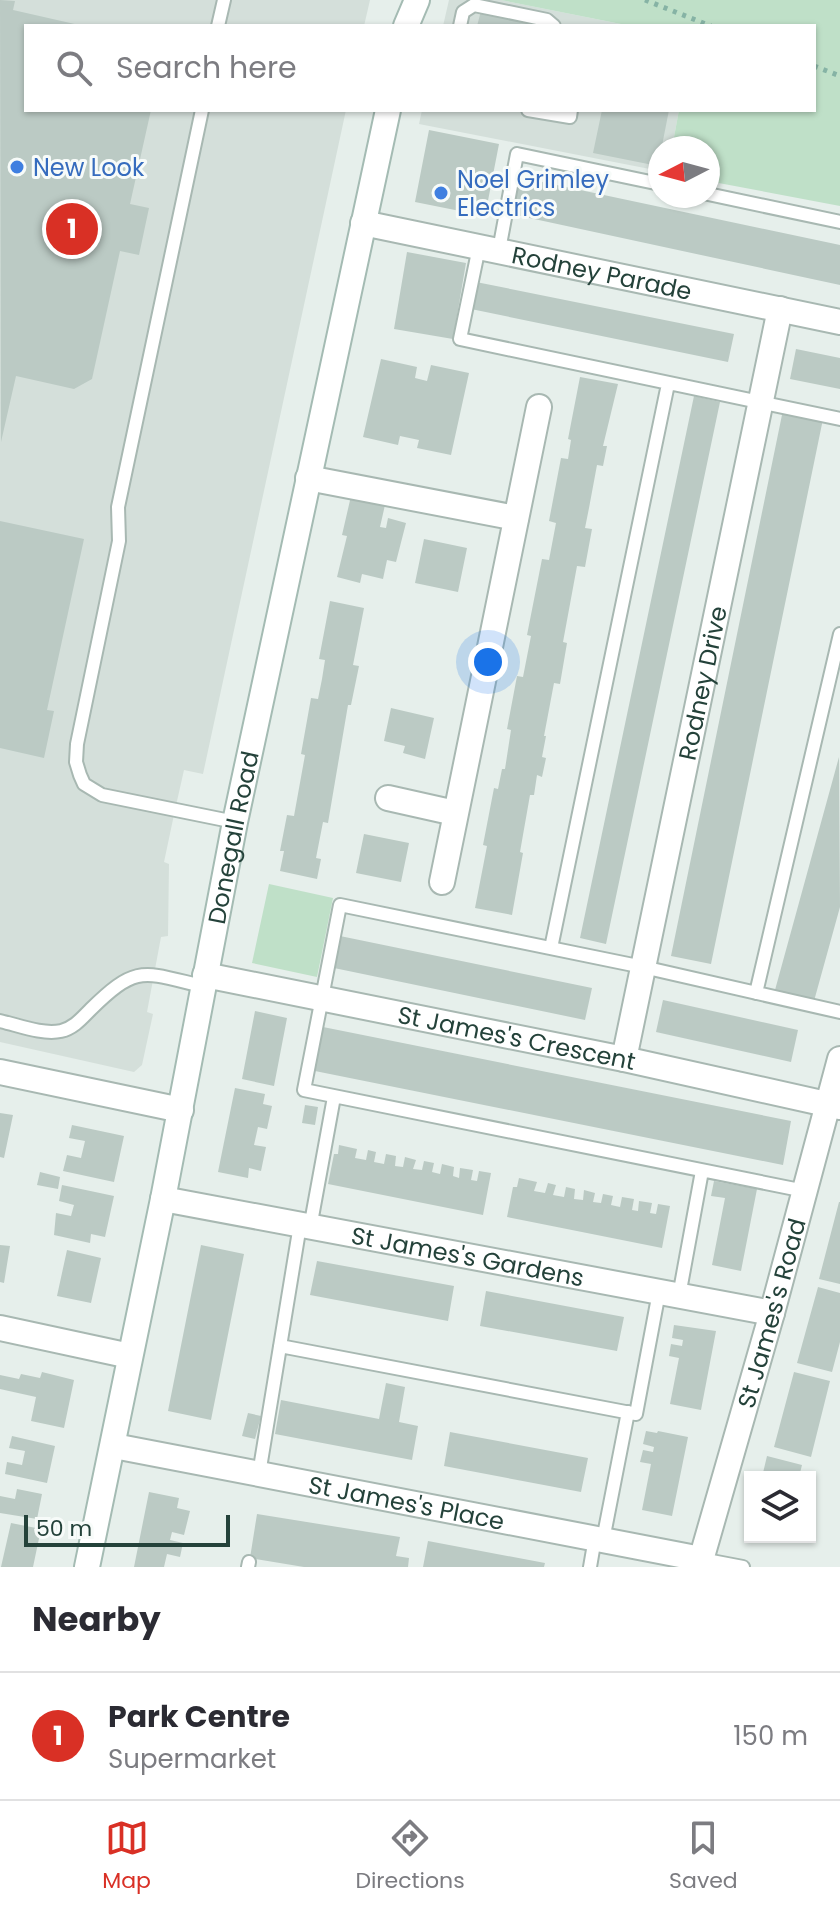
<!DOCTYPE html>
<html lang="en">
<head>
<meta charset="utf-8">
<style>
  :root { --surface:#fff; --page:#f7f7f7; --text:#2b2b33; --muted:#7c7c81; --line:#e1e1e2; --accent:#d93025 }
  body { margin:0; font-family:Poppins,sans-serif; background:var(--page); color:var(--text) }
  .controls { position:absolute; right:24px; bottom:24px; display:grid; overflow:hidden; border-radius:0px; box-shadow:0 2px 6px #0004 }
  .controls button { width:72px; height:72px; display:grid; place-items:center; padding:0; border:0; border-bottom:2px solid var(--line); background:var(--surface); color:var(--text); font:40px sans-serif }
  .compass { position:absolute; left:648px; top:136px; width:72px; height:72px; border-radius:50%; background:var(--surface); box-shadow:0 2px 6px #0004; rotate:264deg }
  .scale { position:absolute; left:24px; bottom:20px; width:206px; box-sizing:border-box; padding-left:8px; border:4px solid #24423a; border-top:0; font-size:22px; line-height:28px; white-space:nowrap; color:#24423a; -webkit-text-stroke:6px #f7fbf9; paint-order:stroke }
  .you { position:absolute; left:488px; top:662px; width:28px; height:28px; margin:-20px; border:6px solid #fff; border-radius:50%; background:#1a73e8; box-shadow:0 0 0 12px #1a73e833 }
  .badge { display:grid; place-items:center; width:52px; height:52px; border-radius:50%; background:var(--accent); color:#fff; font-size:26px; font-weight:700 }
  .pin { position:absolute; translate:-50% -50%; border:4px solid #fff; box-shadow:0 2px 8px #0006 }
  .list { margin:0; padding:0; list-style:none }
  h2 { display:flex; justify-content:space-between; align-items:center; height:104px; margin:0; padding:0 32px; font-size:34px }
  h2 small { font-size:26px; font-weight:400; color:var(--muted) }
  .list li { display:grid; grid-template-columns:52px 1fr auto; gap:24px; align-items:center; box-sizing:border-box; height:128px; padding:0 32px; border-top:2px solid var(--line) }
  .list b { display:block; font-size:30px; white-space:nowrap }
  .list p { margin:0; font-size:26px; white-space:nowrap; color:var(--muted) }
  .list em { font-size:26px; font-style:normal; color:var(--muted) }
  .icon { flex:none; width:44px; height:44px; fill:none; stroke:currentColor; stroke-width:2; stroke-linecap:round; stroke-linejoin:round }
  .map { position:relative; flex:none; width:840px; height:1567px; overflow:hidden }
  .search { position:absolute; background:var(--surface); box-shadow:0 2px 6px #0004; left:24px; right:24px; top:24px; height:88px; display:flex; align-items:center; gap:20px; box-sizing:border-box; padding:0 28px; border-radius:0px; color:var(--muted); font-size:30px }
  .sheet { height:232px; background:var(--surface) }
  nav { display:flex; justify-content:space-around; align-items:center; box-sizing:border-box; height:112px; border-top:2px solid var(--line); background:var(--surface); font-size:22px; color:var(--muted) }
  nav a { display:grid; justify-items:center; gap:4px }
  nav .on { color:var(--accent) }
  .map>svg:first-child { display:block }
  .built { fill:#d4dfda }
  .green { fill:#bfe0c8 }
  .building { fill:#bbcac4 }
  .lines { fill:none; stroke-linecap:round; stroke-linejoin:round }
  .lane-casing { stroke:#a8b8b2; stroke-width:16 }
  .street-casing { stroke:#a8b8b2; stroke-width:28 }
  .secondary-casing { stroke:#a4bbb3; stroke-width:28 }
  .path { stroke:#86b3a5; stroke-width:5; stroke-dasharray:4 6; stroke-linecap:butt }
  .lane { stroke:#fff; stroke-width:12 }
  .street { stroke:#fff; stroke-width:24 }
  .secondary { stroke:#fff; stroke-width:24 }
  .shop-dot { fill:#3f7fe0; stroke:#f7fbf9; stroke-width:3 }
  .labels { text-anchor:middle; dominant-baseline:central; stroke-width:6; stroke-linejoin:round; paint-order:stroke }
  .shop-label { font-size:24px; fill:#366cbe; stroke:#f7fbf9; text-anchor:start }
  .street-label { font-size:24px; fill:#24423a; stroke:#f7fbf9 }
</style>
</head>
<body>
<div class="map">
<svg width="840" height="1567" viewBox="0 0 840 1567">
  <rect width="100%" height="100%" fill="#e6efeb"/>
  <path class="built" d="M0 0H370L364 26H26V110H346L203 774 184 770 175 810 164 862 169 864 168 936 161 937 147 1012 153 1014 142 1065 134 1072 0 1042Z
    M449 0H501L631 26H443Z
    M422 110H679L672 148H660V171L419 124Z"/>
  <path class="green" d="M501 0H840V206L708 181V148H672L679 110H814V26H631Z
    M269 884 333 898 317 977 252 963Z"/>
  <path class="building" d="M0 0 15 1 13 10 79 25 26 26V110H151L130 204 149 208 139 255 120 251 92 379 74 389 16 376 1 442Z
    M481 11 542 25 541 26H477Z
    M602 110H669L658 166 593 153Z
    M429 130 499 144 485 216 415 202Z
    M519 177 840 245V285L511 214Z
    M407 252 466 263 453 339 394 329Z
    M476 282 734 334 728 362 471 309Z
    M796 349 840 358V389L790 379Z
    M381 359 417 367 415 378 427 381 431 365 469 373 451 455 417 448 419 440 400 436 398 445 363 437Z
    M580 377 618 384 603 446H607L603 466 597 465 589 508 585 528 592 529 585 567 577 566 563 642 567 643 560 684 554 683 544 736H546L542 757 546 758 542 777 537 775 534 795H530L520 852 523 853 512 915 475 908 487 846 483 845 494 788 498 789 502 769H505L511 730 507 729 517 676 523 677 531 636 527 635 542 559 549 560 556 523 549 521 561 458 568 459 571 440 568 439Z
    M694 396 720 402 606 944 580 938Z
    M783 410 823 419 711 964 671 956Z
    M351 496 385 505 380 527 386 528 388 518 406 523 396 562 387 560 383 579 362 574 360 583 337 577 347 536 342 535Z
    M0 521 84 539 47 710 54 711 44 758 0 748Z
    M424 539 467 548 458 592 415 583Z
    M330 601 364 608 353 665 359 666 351 705H348L328 823 323 822 316 858 321 859 317 879 280 871 284 851H280L287 815 294 816 305 755 301 754 311 698 318 699 322 679 325 660 319 659Z
    M391 708 434 718 425 759 403 753 405 746 384 741Z
    M839 757 840 907 814 1001 775 990Z
    M364 834 409 843 401 882 356 873Z
    M340 936 592 988 585 1020 334 968Z
    M663 1000 798 1030 791 1062 656 1032Z
    M255 1011 287 1018 274 1086 242 1079Z
    M318 1026 791 1121 783 1165 310 1070Z
    M235 1088 265 1094 263 1104 272 1106 267 1129 258 1127 254 1145 266 1147 261 1171 249 1168 248 1178 218 1172Z
    M305 1105 318 1107 315 1125 302 1123Z
    M0 1113 13 1115 4 1158 0 1157Z
    M72 1125 124 1136 114 1182 63 1171 67 1155 81 1158 85 1141 69 1138Z
    M339 1145 357 1149 355 1158 366 1160 368 1150 376 1152 374 1162 384 1164 386 1154 396 1156 395 1166 403 1167 405 1157 416 1160 413 1169 422 1170 424 1161 434 1163 432 1172 440 1174 442 1164 454 1167 453 1176 459 1178 460 1168 473 1170 471 1180 477 1181 479 1171 491 1173 483 1215 328 1184 334 1154H338Z
    M40 1172 60 1177 58 1189 37 1185Z
    M519 1178 537 1182 534 1191 545 1193 548 1183 556 1185 553 1195 564 1197 566 1187 575 1189 574 1199 583 1200 584 1190 595 1193 593 1202 601 1203 603 1194 613 1196 611 1205 620 1207 622 1197 634 1199 632 1210 638 1211 639 1201 652 1203 650 1213 656 1214 658 1204 670 1206 662 1248 507 1217 513 1187H517Z
    M714 1181 757 1189 741 1271 712 1265 725 1198 711 1196Z
    M62 1185 114 1196 105 1237 91 1234 90 1243 54 1235 56 1213 71 1216 74 1205 59 1201Z
    M839 1202H840V1284L819 1279Z
    M0 1245 10 1246 4 1283 0 1282Z
    M201 1245 244 1254 211 1420 168 1411Z
    M67 1250 101 1258 91 1303 57 1296Z
    M317 1261 454 1286 448 1321 310 1295Z
    M818 1287 840 1293V1342L832 1372 797 1363Z
    M486 1291 624 1317 617 1351 480 1326Z
    M674 1325 716 1331 701 1410 670 1404 679 1358 669 1356 671 1344 682 1346 683 1340 672 1338Z
    M42 1372 74 1380 64 1428 31 1421 36 1397 0 1389V1375L19 1379 21 1374 40 1378Z
    M794 1372 830 1381 811 1457 774 1447Z
    M386 1383 405 1387 399 1422 418 1426 412 1460 275 1434 281 1400 379 1419Z
    M248 1413 261 1416 255 1439 242 1436Z
    M646 1431 657 1433 658 1431 688 1437 672 1516 642 1510 651 1464 640 1462 643 1450 653 1452 654 1447 643 1444Z
    M450 1432 588 1458 581 1492 444 1466Z
    M12 1436 55 1446 47 1483 5 1474 7 1462 22 1465 25 1451 9 1448Z
    M767 1456 802 1465 799 1477H762Z
    M17 1489 42 1494 37 1519 0 1513V1496L15 1499Z
    M149 1492 179 1498 177 1508 190 1511 184 1535 172 1532 170 1540 183 1543 180 1557 167 1554 164 1567H134Z
    M257 1514 400 1537 396 1556 409 1558 408 1567H304L250 1558Z
    M11 1523 41 1529 33 1567H1Z
    M428 1541 545 1563 544 1567H423Z"/>
  <g class="lines">
    <defs>
      <path id="lane" d="M218 26 224 0
        M460 26 463 12 474 5 547 20 554 26
        M202 110 118 507 119 541 77 744 76 762 80 775 84 784 102 795 235 822
        M528 110 570 117 571 110
        M708 194 840 222
        M479 247 460 339 840 419
        M499 250 517 154 660 184
        M551 948 668 384
        M756 993 840 634
        M0 1021C18 1025 42 1035 61 1031 74 1028 82 1018 91 1009 137 964 143 972 202 986
        M805 1191 304 1090 340 905 643 967 840 1012
        M310 1228 334 1097
        M679 1296 702 1171
        M280 1346 636 1414 659 1292
        M259 1474 300 1225
        M603 1540 628 1412
        M701 1559 743 1567
        M248 1567 249 1562
        M590 1567 595 1538"/>
      <g id="street">
        <path id="s1" d="M363 223 840 322"/>
        <path d="M308 478 516 518"/>
        <path d="M388 798 455 813"/>
        <path d="M442 882 539 407"/>
        <path id="s2" d="M205 975 624 1059 840 1107"/>
        <path id="s3" d="M624 1059 780 309"/>
        <path d="M0 1072 181 1110"/>
        <path id="s4" d="M163 1199 772 1313"/>
        <path d="M0 1328 130 1356"/>
        <path id="s5" d="M114 1446 701 1559"/>
        <path id="s6" d="M699 1567 772 1313 840 1059"/>
      </g>
      <g id="secondary">
        <path d="M406 26 417 0"/>
        <path id="s7" d="M87 1567 163 1199 235 822 388 110"/>
      </g>
    </defs>
    <use href="#lane" class="lane-casing"/>
    <use href="#street" class="street-casing"/>
    <use href="#secondary" class="secondary-casing"/>
    <path class="path" d="M645 0 711 26
      M814 66 840 76"/>
    <use href="#lane" class="lane"/>
    <use href="#street" class="street"/>
    <use href="#secondary" class="secondary"/>
  </g>
  <g class="shop-dot">
    <circle cx="17" cy="167" r="8"/>
    <circle cx="441" cy="193" r="8"/>
  </g>
  <g class="labels">
    <g class="shop-label">
      <text x="33" y="167">New Look</text>
      <text x="457" y="179">Noel Grimley<tspan x="457" dy="28">Electrics</tspan></text>
    </g>
    <g class="street-label">
      <text stroke="none"><textPath href="#s1" startOffset="244">Rodney Parade</textPath></text>
      <text stroke="none"><textPath href="#s3" startOffset="384">Rodney Drive</textPath></text>
      <text stroke="none"><textPath href="#s7" startOffset="744">Donegall Road</textPath></text>
      <text stroke="none"><textPath href="#s2" startOffset="318">St James's Crescent</textPath></text>
      <text stroke="none"><textPath href="#s4" startOffset="310">St James's Gardens</textPath></text>
      <text stroke="none"><textPath href="#s6" startOffset="264">St James's Road</textPath></text>
      <text stroke="none"><textPath href="#s5" startOffset="298">St James's Place</textPath></text>
    </g>
  </g>
</svg>
<div class="controls">
<button><svg class="icon" aria-label="layers" viewBox="0 0 24 24"><path d="M12 4l9 5-9 5-9-5zM3 14l9 5 9-5"/></svg></button>
</div>
<svg class="compass" viewBox="-18 -18 36 36"><path d="M0-13l5 13h-10z" fill="#e53935"/><path d="M0 13l5-13h-10z" fill="#7c7c81"/></svg>
<div class="scale">50 m</div>
<div class="you"></div>
<div class="pin badge" style="left:72px;top:229px">1</div>
<div class="search"><svg class="icon" aria-label="search" viewBox="0 0 24 24"><circle cx="10" cy="10" r="6"/><path d="M15 15l6 6"/></svg>Search here</div>
</div>
<section class="sheet">
<h2>Nearby<small></small></h2>
<ul class="list">
<li><span class="badge">1</span><div><b>Park Centre</b><p>Supermarket</p></div><em>150 m</em></li>
</ul>
</section>
<nav>
<a class="on"><svg class="icon" aria-label="map" viewBox="0 0 24 24"><path d="M3 6l6-2 6 2 6-2v14l-6 2-6-2-6 2zM9 4v14M15 6v14"/></svg>Map</a>
<a><svg class="icon" aria-label="directions" viewBox="0 0 24 24"><path d="M12 3l9 9-9 9-9-9zM9 14v-3h6M13 9l2 2-2 2"/></svg>Directions</a>
<a><svg class="icon" aria-label="saved" viewBox="0 0 24 24"><path d="M7 4h10v16l-5-4-5 4z"/></svg>Saved</a>
</nav>
</body>
</html>
